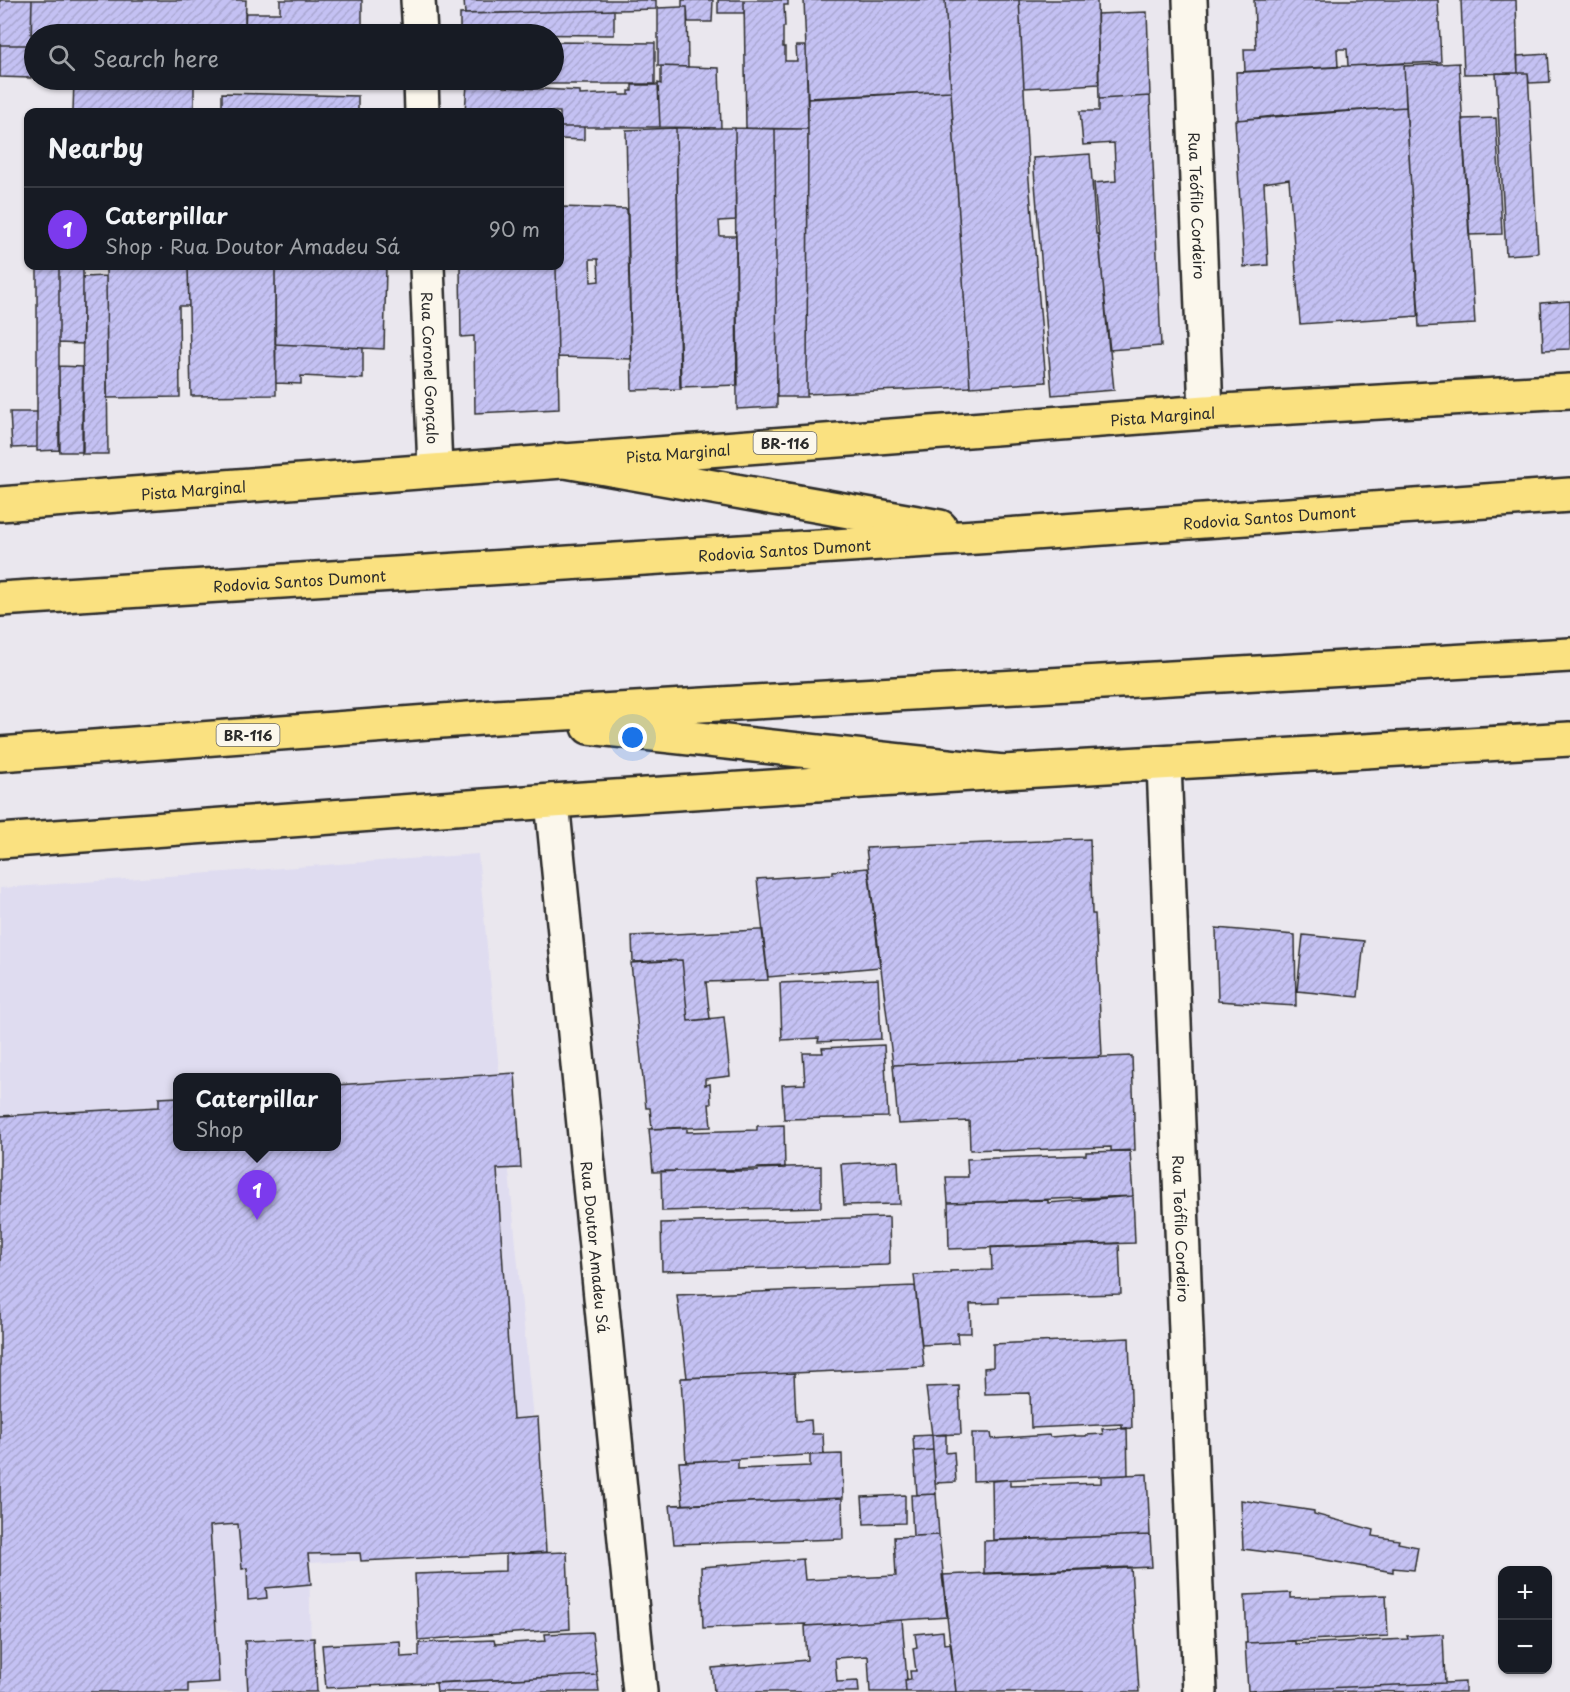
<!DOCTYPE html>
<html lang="en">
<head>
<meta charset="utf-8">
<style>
  :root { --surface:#171b24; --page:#242831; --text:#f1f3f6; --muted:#9ea1a6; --line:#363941; --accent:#7c3aed }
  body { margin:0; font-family:"Playpen Sans",sans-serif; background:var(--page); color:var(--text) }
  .controls { position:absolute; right:18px; bottom:18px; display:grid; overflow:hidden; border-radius:12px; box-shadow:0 2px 4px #0004 }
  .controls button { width:54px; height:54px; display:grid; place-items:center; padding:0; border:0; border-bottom:2px solid var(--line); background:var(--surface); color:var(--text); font:30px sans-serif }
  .you { position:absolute; left:633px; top:738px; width:21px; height:21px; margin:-15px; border:4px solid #fff; border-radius:50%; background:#1a73e8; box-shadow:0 0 0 9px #1a73e833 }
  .badge { display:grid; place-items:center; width:39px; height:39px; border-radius:50%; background:var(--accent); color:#fff; font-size:20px; font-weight:700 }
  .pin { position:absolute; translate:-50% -50px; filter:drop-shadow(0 2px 3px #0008) }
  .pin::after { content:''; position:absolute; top:32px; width:21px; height:18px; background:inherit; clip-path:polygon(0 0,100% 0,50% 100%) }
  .popup { position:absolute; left:173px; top:1073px; width:168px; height:78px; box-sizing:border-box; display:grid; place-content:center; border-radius:12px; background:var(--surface); filter:drop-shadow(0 2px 4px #0005); font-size:20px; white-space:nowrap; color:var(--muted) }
  .popup b { font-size:22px; color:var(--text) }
  .popup::after { content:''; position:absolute; left:50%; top:100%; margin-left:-12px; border:12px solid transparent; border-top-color:var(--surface) }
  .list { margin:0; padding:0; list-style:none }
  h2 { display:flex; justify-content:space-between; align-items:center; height:78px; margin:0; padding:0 24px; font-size:26px }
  h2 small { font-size:20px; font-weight:400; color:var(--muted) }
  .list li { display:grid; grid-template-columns:39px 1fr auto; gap:18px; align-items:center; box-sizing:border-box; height:84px; padding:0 24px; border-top:2px solid var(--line) }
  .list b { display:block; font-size:22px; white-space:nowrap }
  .list p { margin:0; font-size:20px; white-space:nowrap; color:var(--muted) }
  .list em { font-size:20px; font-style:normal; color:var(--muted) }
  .icon { flex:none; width:33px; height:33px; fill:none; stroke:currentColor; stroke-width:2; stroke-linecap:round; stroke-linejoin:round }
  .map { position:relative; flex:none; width:1570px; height:1692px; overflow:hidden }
  .search { position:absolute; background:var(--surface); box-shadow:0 2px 4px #0004; left:24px; top:24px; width:540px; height:66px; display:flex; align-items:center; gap:15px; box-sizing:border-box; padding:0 21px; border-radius:33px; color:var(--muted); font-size:22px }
  .panel { position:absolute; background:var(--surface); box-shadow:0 2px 4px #0004; left:24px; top:108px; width:540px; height:162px; border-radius:12px }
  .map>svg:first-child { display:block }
  .built { fill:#dfdcf0; fill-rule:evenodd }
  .building { fill:url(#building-hatch); stroke:#2b2b2b; stroke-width:1.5; fill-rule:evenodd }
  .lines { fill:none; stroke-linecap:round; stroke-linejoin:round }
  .minor-casing { stroke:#2b2b2b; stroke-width:38 }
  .major-casing { stroke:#2b2b2b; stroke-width:38 }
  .highway-casing { stroke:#2b2b2b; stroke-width:38 }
  .minor { stroke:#fbf7ec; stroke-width:33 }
  .major { stroke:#fae180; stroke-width:33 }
  .highway { stroke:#fae180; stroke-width:33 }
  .labels { text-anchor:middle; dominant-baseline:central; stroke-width:6; stroke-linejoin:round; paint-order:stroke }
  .shield { fill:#fbf7ec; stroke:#696865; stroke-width:1.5 }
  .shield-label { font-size:14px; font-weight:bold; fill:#2b2b2b }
  .street-label { font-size:15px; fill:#2b2b2b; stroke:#fbf7ec }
</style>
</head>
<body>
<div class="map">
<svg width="1570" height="1692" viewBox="0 0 1570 1692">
  <defs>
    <pattern id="building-hatch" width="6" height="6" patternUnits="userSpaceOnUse" patternTransform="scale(1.5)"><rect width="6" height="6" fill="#c4c1f3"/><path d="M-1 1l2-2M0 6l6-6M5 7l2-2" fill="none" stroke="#a9a6d0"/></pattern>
  </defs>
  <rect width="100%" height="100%" fill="#eae7ee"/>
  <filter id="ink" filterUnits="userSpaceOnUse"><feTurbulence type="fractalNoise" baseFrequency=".0167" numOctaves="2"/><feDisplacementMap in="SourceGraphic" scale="12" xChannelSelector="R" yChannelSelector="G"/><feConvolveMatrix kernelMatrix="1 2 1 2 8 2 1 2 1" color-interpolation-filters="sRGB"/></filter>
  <g filter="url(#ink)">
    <path class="built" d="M478 854 546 1552 309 1563 312 1692H0V888ZM178 1078H336V1146H178Z"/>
    <path class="building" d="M0 0H32L31 45H0Z
      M32 0H246L245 34H31Z
      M280 0H362V27L380 28V34H251V29L245 30V13H280Z
      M464 0H656V9L465 14Z
      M682 0H713L712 22H688L687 7H682Z
      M718 0H744V13H718Z
      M744 0H788V5H784L785 27H783V47H785V61H797L796 46H806L808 129 746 128Z
      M804 0H945L951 91 808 98Z
      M945 0H1019L1029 180 1046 382 970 387Z
      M1019 0H1097L1099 84 1024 88Z
      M1254 0H1438L1441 62 1348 66 1347 49H1337L1338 67 1245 72 1244 49H1256Z
      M1461 0H1516L1518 73 1464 74Z
      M681 7H687L688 67 658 66V8Z
      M614 10V35L460 34V14Z
      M1147 12 1150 96 1099 99 1097 14Z
      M554 42 655 43V84H470V80H554Z
      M0 45H31V78L0 77Z
      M1548 54 1550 82 1529 83 1528 73H1518L1517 56Z
      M1404 63 1406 107 1284 115 1238 120 1236 72Z
      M1459 63 1475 324 1419 327 1404 66Z
      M661 66 719 68 721 128 660 127 658 83 661 84Z
      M1496 73H1528L1538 253 1506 255Z
      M74 80H194V112H73Z
      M467 84H503V87L580 91V95L620 93V95H629V91H632V85H658L660 127H560V112H465Z
      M951 91 970 387 807 394 808 99Z
      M222 93 358 96V112H222Z
      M1150 96 1161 346 1109 350 1094 183 1116 181 1114 143 1083 145 1080 111H1099V99Z
      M1406 107 1419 316 1300 324 1289 179 1264 183 1268 265 1244 267 1235 120Z
      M1496 118 1502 234 1469 235 1462 119Z
      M560 127H584V140L560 139Z
      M676 128H735L736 220 719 221 720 236H736L738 385 680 387Z
      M676 128 681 389 632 390 626 130Z
      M735 128 775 129 777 407 737 409Z
      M775 129H808L807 397H777Z
      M1090 154 1096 234H1098L1114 390 1052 395 1033 158Z
      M560 207 627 209 631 359 558 357 556 266H560ZM590 259H598L599 281 591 282Z
      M37 266H59V450L37 451Z
      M59 266H83V344L59 343Z
      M106 266H188L189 306H179L180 397 107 398Z
      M188 266H275L276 395 191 396Z
      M275 266 386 268 384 349 275 344Z
      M275 266H364V268Z
      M460 266H556L559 409 475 413 474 336 461 337Z
      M106 276 108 454H82L83 277Z
      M1570 301V349L1543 350 1541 303Z
      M275 344 363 348V379L301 376V384L276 383Z
      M59 366 83 367V452H60Z
      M10 412H37V447L12 448Z
      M1090 839 1092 914H1095L1102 1055 1099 1056 1100 1057 893 1065 866 848Z
      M868 868 880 967 768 977 757 879 833 874V871Z
      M1216 928 1295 935 1296 1006 1218 1001Z
      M759 930H762L768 980 706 982 710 1019 688 1021 682 960 633 962 632 936Z
      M1303 935 1364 941 1358 997 1297 991Z
      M682 960 688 1021 724 1017 730 1076 705 1079V1085L710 1084 711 1104H709L711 1127 652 1129 650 1108H646L631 963Z
      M878 979 881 1039 818 1042 819 1038 782 1040 780 983Z
      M884 1045 888 1117 784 1119 782 1085 805 1084 803 1053H823L822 1048Z
      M1132 1056 1135 1150 1111 1151V1147L998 1151V1149L970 1150 969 1121 898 1124 893 1065Z
      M515 1073 521 1168 497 1169 507 1331 513 1419 538 1417 546 1552 361 1561 360 1553 308 1554 311 1584 266 1588 267 1598 248 1600 247 1568 242 1569 238 1524 210 1526 219 1682 188 1684V1692H0V1116L159 1107V1098L178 1097V1146H336V1085Z
      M784 1125 785 1168 653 1172 649 1129 687 1127V1132L757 1130V1126Z
      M1130 1151 1133 1196 948 1203 946 1177H968L967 1159 1086 1155V1152Z
      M898 1161 900 1204 844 1205 841 1164Z
      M821 1166V1207L662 1211 661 1171H758V1168Z
      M1133 1196 1135 1243 949 1249 948 1203 1048 1200V1203Z
      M889 1217 890 1264 888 1265 662 1271 661 1223Z
      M1119 1243 1121 1294 999 1297V1303L970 1304 971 1333H957L958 1343 922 1345 914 1275 950 1273V1271L992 1270 991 1247Z
      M915 1286 924 1367 687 1378 677 1295Z
      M1129 1338 1132 1428 1122 1429V1424L1031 1428 1030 1393 985 1394 984 1368 993 1367V1344Z
      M794 1373 796 1421 811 1420 812 1434H823L824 1454 686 1462 681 1378Z
      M959 1386 961 1434 932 1435 926 1387Z
      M1127 1428 1128 1475 973 1481 972 1433H991L992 1439 1049 1435 1050 1437 1075 1435V1436H1086V1435L1103 1434 1102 1429Z
      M946 1434V1453L954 1452 956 1482 935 1483 932 1435Z
      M932 1435 933 1450 914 1451 913 1436Z
      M933 1450 936 1494 917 1495 914 1451Z
      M842 1454 843 1498 683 1505 679 1462 738 1459V1469L810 1466V1455Z
      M1147 1474 1150 1535 993 1540 992 1481 1010 1480V1486L1101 1483V1476Z
      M936 1494 939 1535 913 1536 911 1495Z
      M905 1495V1523L864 1524 862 1497Z
      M842 1498 843 1539 674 1544 670 1505Z
      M1241 1500 1314 1511V1514L1374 1530 1373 1536 1399 1540 1398 1543 1418 1547 1414 1570 1393 1568V1572L1308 1557 1243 1549Z
      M939 1535 948 1617 807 1626 806 1624 703 1628 701 1567 803 1559 805 1580 896 1576 894 1537Z
      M1150 1535 1152 1567 984 1574V1541Z
      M567 1552 570 1629 418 1640 415 1574 506 1571V1554Z
      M1131 1567 1139 1692H956L942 1575Z
      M1291 1593V1598L1386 1595 1388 1636 1247 1643 1245 1595Z
      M902 1620 907 1680H905L906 1692H870L868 1656 835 1658 837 1682 858 1681 859 1692H714L712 1668 807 1660 805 1626Z
      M943 1631 944 1644 951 1643 956 1692H906L905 1680 911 1679 910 1671H916L913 1648 917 1647 915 1634Z
      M592 1632 597 1675 326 1688 322 1645 400 1641 401 1657 419 1656V1643L494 1640 495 1644 546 1641 545 1634Z
      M1443 1634 1445 1683 1248 1691 1245 1643 1295 1641V1644L1408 1639 1407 1636Z
      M314 1638 317 1692H248L245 1641Z
      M597 1675 599 1692H437L436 1683Z
      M1465 1682V1692L1248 1691 1445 1683Z"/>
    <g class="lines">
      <defs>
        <g id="minor">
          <path d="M418 0 420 34"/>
          <path id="s1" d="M1190 0 1206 412"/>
          <path d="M421 80 422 112"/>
          <path id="s2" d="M427 266 435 469"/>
          <path id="s3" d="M1164 764 1200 1692"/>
          <path id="s4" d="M552 801 640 1692"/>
        </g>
        <g id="major">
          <path id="s5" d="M0 504 1206 412 1570 391"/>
          <path d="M0 841 552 801 1003 772 1570 739"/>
        </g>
        <g id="highway">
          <path d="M560 460 940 527"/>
          <path id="s6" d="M0 599 992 536 1570 495"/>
          <path d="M589 727 1003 772"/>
          <path d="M0 754 495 717 1570 655"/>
        </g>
      </defs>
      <use href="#minor" class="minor-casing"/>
      <use href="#major" class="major-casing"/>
      <use href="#highway" class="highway-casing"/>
      <use href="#minor" class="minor"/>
      <use href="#major" class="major"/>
      <use href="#highway" class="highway"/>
    </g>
  </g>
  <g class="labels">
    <g class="shield">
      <rect x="753.5" y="432" width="63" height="22" rx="4.5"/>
      <rect x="216.5" y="724" width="63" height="22" rx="4.5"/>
    </g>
    <g class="shield-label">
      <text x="785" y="443">BR-116</text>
      <text x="248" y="735">BR-116</text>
    </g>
    <g class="street-label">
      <text stroke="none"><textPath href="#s1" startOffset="206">Rua Teófilo Cordeiro</textPath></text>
      <text stroke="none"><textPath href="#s2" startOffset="102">Rua Coronel Gonçalo</textPath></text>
      <text stroke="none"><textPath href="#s5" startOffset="1166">Pista Marginal</textPath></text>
      <text stroke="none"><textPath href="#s5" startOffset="680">Pista Marginal</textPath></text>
      <text stroke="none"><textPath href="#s5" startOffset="194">Pista Marginal</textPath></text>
      <text stroke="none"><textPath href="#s6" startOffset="1272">Rodovia Santos Dumont</textPath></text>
      <text stroke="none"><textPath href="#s6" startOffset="786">Rodovia Santos Dumont</textPath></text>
      <text stroke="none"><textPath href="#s6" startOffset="300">Rodovia Santos Dumont</textPath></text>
      <text stroke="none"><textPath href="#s3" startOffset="465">Rua Teófilo Cordeiro</textPath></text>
      <text stroke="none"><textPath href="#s4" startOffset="448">Rua Doutor Amadeu Sá</textPath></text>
    </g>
  </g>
</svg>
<div class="controls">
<button>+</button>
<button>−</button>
</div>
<div class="you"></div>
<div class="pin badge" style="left:257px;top:1220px">1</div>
<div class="popup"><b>Caterpillar</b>Shop</div>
<div class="search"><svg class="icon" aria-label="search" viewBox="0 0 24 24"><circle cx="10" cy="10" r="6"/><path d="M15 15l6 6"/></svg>Search here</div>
<section class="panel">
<h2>Nearby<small></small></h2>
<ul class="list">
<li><span class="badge">1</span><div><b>Caterpillar</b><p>Shop · Rua Doutor Amadeu Sá</p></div><em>90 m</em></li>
</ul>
</section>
</div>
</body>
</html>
